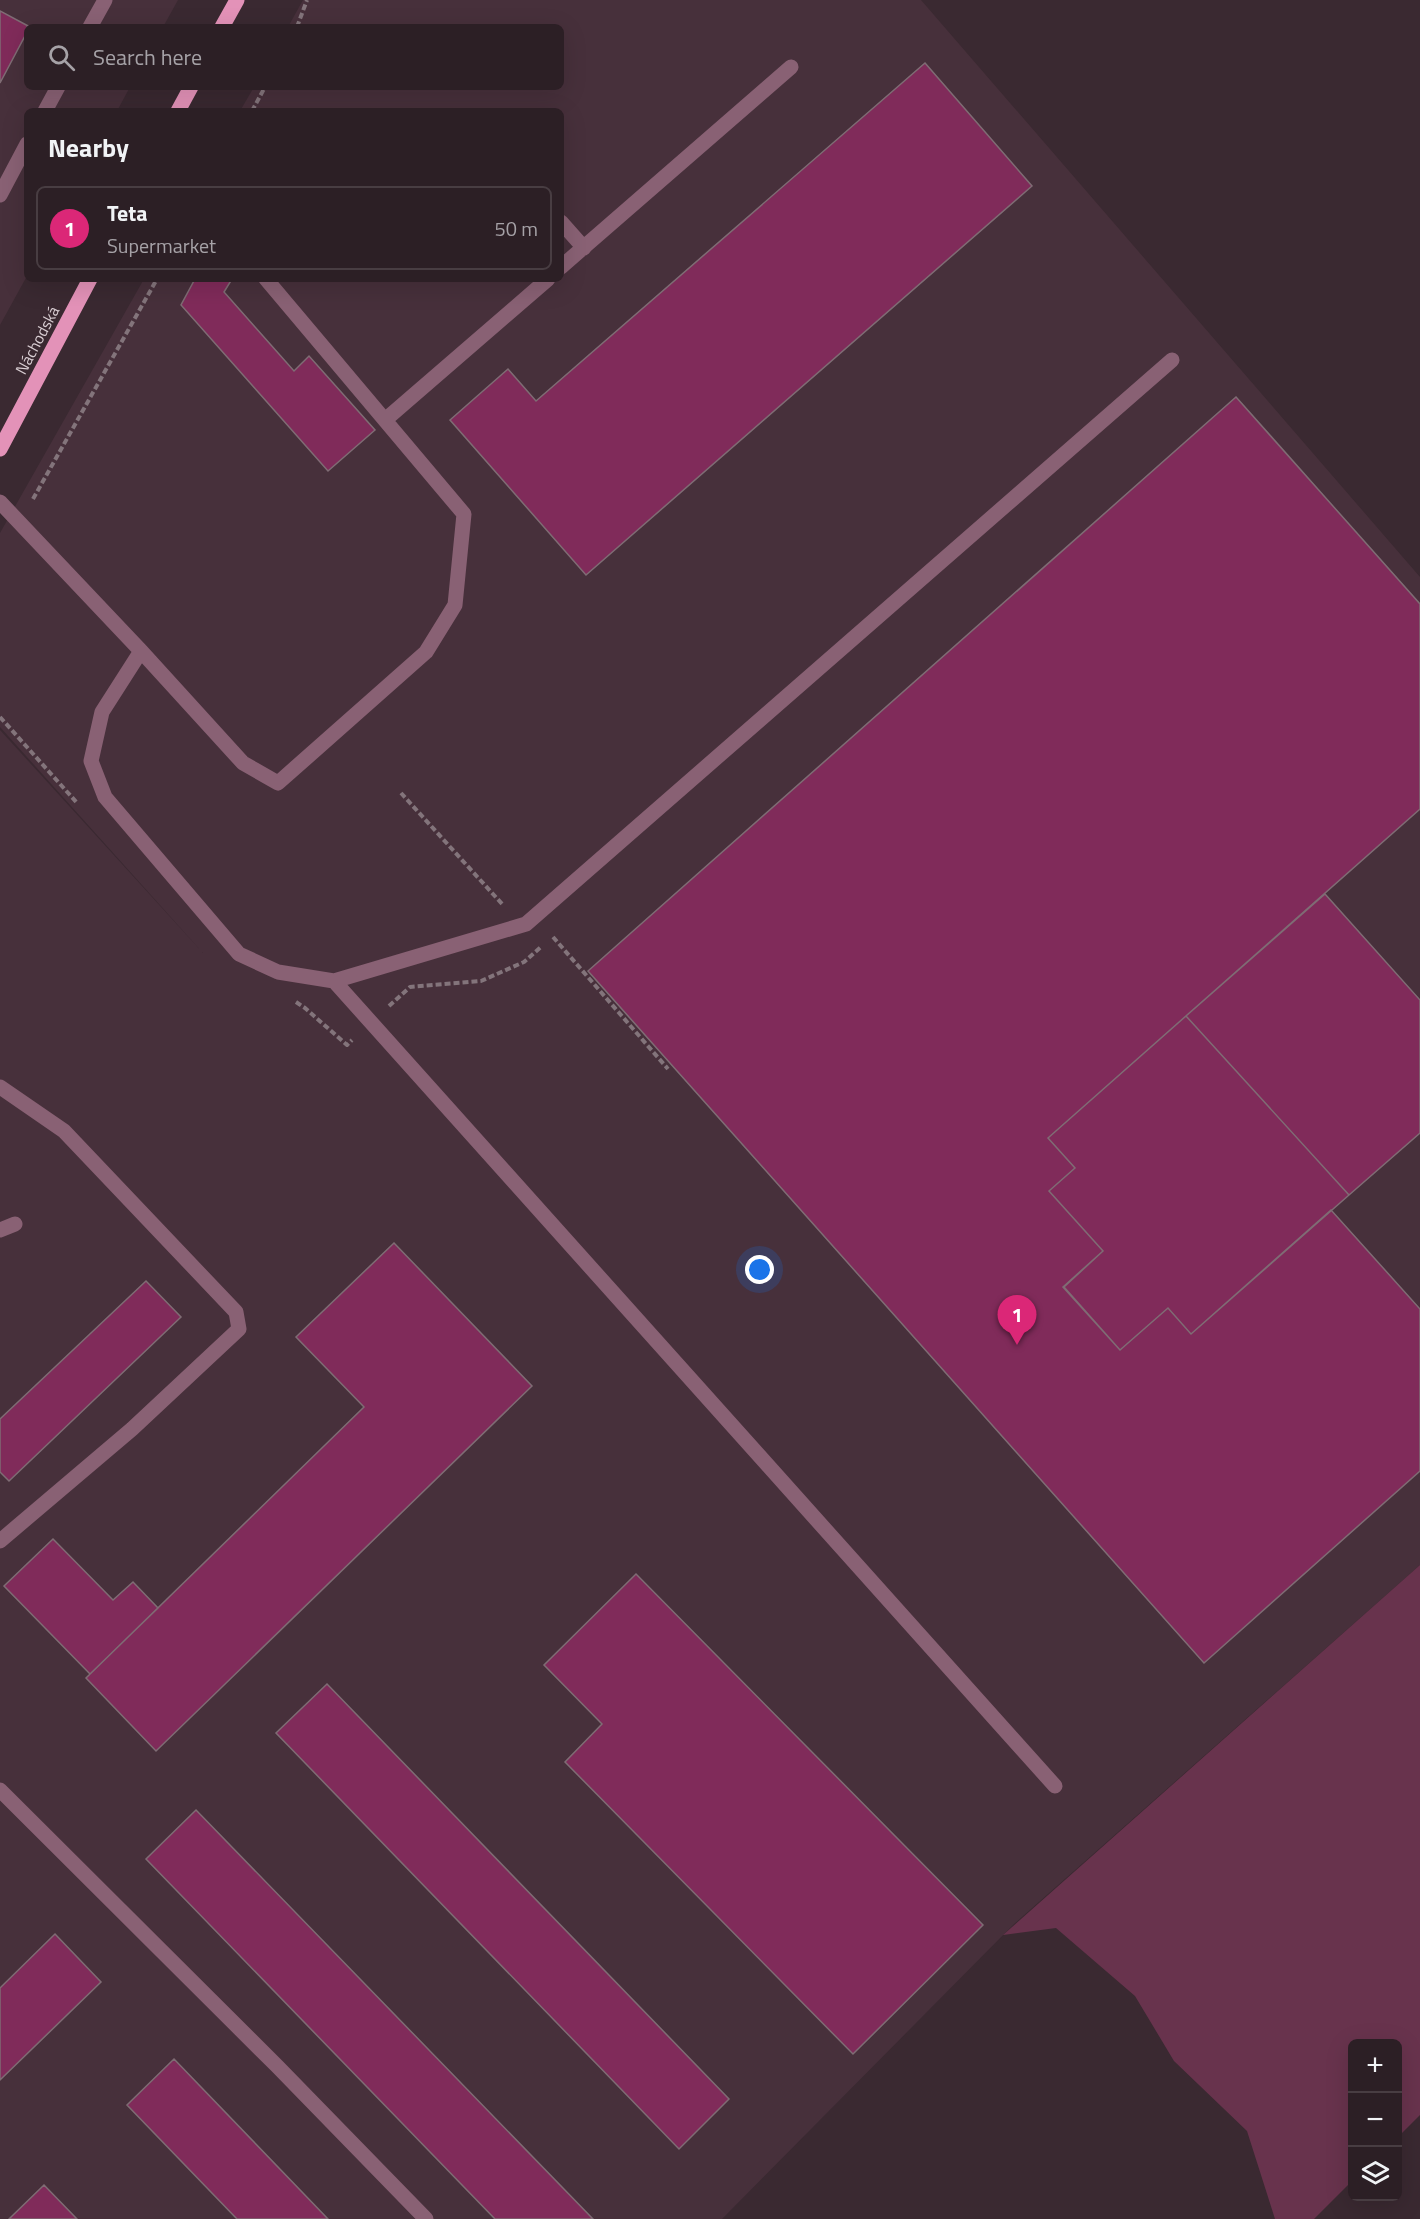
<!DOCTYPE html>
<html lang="en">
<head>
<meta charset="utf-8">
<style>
  :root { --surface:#2c1f25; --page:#382c32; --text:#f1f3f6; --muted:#a6a2a7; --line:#483d42; --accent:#db2777 }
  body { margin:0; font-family:"Titillium Web",sans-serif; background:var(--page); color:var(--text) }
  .controls { position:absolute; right:18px; bottom:18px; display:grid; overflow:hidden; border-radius:9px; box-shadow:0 6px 24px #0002 }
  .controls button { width:54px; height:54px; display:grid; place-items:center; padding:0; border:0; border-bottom:2px solid var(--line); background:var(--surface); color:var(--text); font:30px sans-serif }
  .you { position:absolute; left:760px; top:1270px; width:21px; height:21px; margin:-15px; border:4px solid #fff; border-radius:50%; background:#1a73e8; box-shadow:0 0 0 9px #1a73e833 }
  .badge { display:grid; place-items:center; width:39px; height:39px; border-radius:50%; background:var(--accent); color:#fff; font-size:20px; font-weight:700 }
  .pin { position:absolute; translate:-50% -50px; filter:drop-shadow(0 2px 3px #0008) }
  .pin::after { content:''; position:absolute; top:32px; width:21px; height:18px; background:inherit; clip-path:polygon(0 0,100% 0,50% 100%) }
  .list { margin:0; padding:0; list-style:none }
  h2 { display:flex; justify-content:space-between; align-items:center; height:78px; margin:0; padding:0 24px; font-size:26px }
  h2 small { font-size:20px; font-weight:400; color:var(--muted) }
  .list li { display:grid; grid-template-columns:39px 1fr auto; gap:18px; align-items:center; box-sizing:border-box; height:84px; margin:0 12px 12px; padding:0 12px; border:2px solid var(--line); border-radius:9px }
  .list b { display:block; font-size:22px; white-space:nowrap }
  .list p { margin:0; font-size:20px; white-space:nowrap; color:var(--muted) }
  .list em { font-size:20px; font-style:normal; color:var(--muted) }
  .icon { flex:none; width:33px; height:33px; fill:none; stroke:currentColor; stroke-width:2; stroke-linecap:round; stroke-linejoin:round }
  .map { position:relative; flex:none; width:1420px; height:2219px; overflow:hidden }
  .search { position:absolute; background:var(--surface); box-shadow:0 6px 24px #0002; left:24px; top:24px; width:540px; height:66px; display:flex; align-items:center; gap:15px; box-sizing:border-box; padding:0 21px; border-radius:9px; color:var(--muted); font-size:22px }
  .panel { position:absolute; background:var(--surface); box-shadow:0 6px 24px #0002; left:24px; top:108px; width:540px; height:174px; border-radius:9px }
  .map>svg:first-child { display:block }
  .built { fill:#47303b }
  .green { fill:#68334d }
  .building { fill:#802b5a; stroke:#7f6c74; stroke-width:1.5 }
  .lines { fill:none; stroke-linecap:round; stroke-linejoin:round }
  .path { stroke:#83747b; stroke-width:4; stroke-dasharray:6 3; stroke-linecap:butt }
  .minor { stroke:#896174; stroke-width:15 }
  .major { stroke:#e392b8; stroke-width:15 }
  .labels { text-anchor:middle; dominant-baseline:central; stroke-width:4.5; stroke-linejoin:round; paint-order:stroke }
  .street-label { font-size:16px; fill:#d9ced3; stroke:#3a2931 }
</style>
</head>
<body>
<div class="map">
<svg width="1420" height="2219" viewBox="0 0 1420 2219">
  <rect width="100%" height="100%" fill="#3a2931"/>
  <path class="built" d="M0 0H178L163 27H27V87H130L117 111H27V276L0 325Z
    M303 0H921L1420 577V1565L1014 1924 722 2219H0V730L203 953 0 727V533L144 279H561V111H240L254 87H561V27H288Z"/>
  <path class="green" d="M1420 1565V2115L1398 2137V2044H1352V2181L1314 2219H1275L1247 2131 1174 2061 1135 1996 1056 1928 1003 1935Z"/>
  <path class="building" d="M0 11 30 27H27V32L0 83Z
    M925 63 1032 186 586 575 450 420 508 369 536 401Z
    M195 279H232L224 292 294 371 309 356 375 430 328 471 181 305Z
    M1236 397 1420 604V809L1048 1138 1075 1168 1049 1191 1103 1251 1063 1287 1120 1350 1168 1308 1191 1334 1331 1210 1420 1309V1471L1204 1663 588 971Z
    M1325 894 1420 1000V1133L1349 1195 1186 1016Z
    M1186 1016 1349 1195 1191 1334 1168 1308 1120 1350 1064 1287 1103 1251 1049 1191 1075 1168 1048 1138Z
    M394 1243 532 1386 156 1751 86 1678 364 1407 296 1337Z
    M146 1281 181 1317 9 1481 0 1472V1419Z
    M53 1539 113 1600 133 1582 158 1608 90 1674 4 1586Z
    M636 1574 983 1925 853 2054 565 1762 602 1724 544 1665Z
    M327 1684 729 2099 679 2149 276 1733Z
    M196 1810 593 2219H495L146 1859Z
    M55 1934 101 1982 0 2080V1988Z
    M174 2059 328 2219H237L127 2105Z
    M44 2185 77 2219H9Z"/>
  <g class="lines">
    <path class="path" d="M297 27 307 0
      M252 111 265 87
      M33 499 157 279
      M0 717 78 804
      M401 793 503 905
      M553 937 668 1069
      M296 1002 305 1008 347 1045 352 1040
      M389 1006 410 987 481 981 524 962 541 947"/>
    <path class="minor" d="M90 27 105 0
      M45 111 58 87
      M0 195 27 144
      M561 222 584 248
      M561 267 791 67
      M385 420 548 279
      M0 502 141 651 243 763 278 783 426 652 455 605 464 514 266 279
      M141 651 102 712 91 761 105 797 239 954 278 972 334 981 526 924 1172 360
      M334 981 1055 1786
      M0 1087 64 1131 236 1312 239 1329 132 1429 0 1541
      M0 1230 15 1224
      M0 1790 277 2066 426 2219"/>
    <path class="major" d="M222 27 237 0
      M178 111 191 87
      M0 449 90 279"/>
  </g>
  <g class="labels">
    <g class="street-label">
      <text transform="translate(37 340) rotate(-62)">Náchodská</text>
    </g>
  </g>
</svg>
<div class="controls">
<button>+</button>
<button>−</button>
<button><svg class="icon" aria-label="layers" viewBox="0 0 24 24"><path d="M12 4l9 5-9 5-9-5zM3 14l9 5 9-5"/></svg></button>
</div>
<div class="you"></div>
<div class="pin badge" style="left:1017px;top:1345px">1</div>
<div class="search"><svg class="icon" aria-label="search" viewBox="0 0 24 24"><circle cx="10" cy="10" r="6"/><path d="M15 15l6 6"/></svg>Search here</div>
<section class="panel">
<h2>Nearby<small></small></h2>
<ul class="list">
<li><span class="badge">1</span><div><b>Teta</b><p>Supermarket</p></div><em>50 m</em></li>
</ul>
</section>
</div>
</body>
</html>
